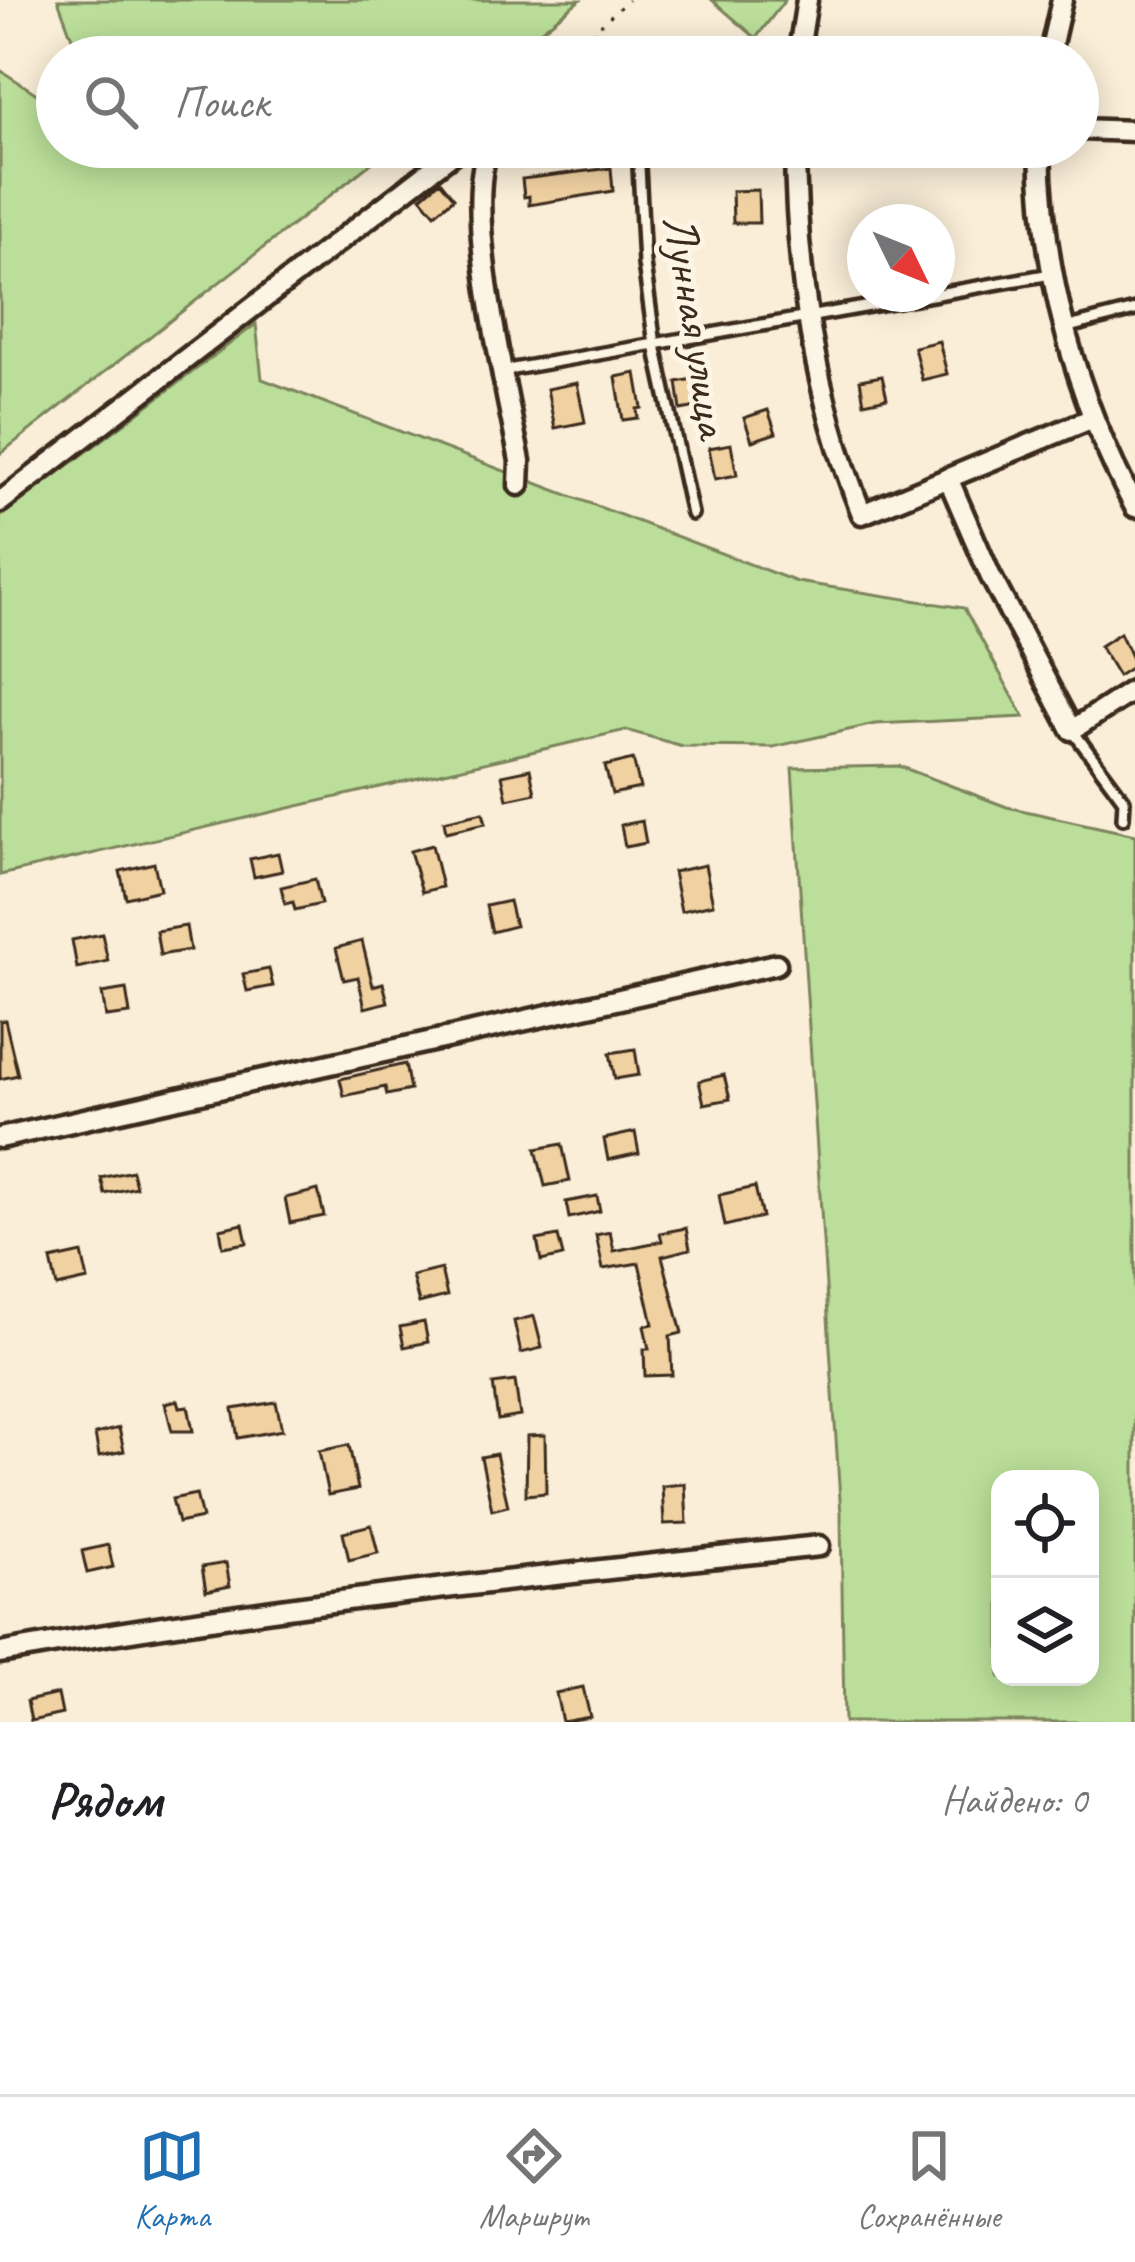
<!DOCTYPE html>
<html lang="ru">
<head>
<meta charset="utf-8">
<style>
  :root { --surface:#fff; --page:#f2f2f2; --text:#202124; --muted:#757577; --line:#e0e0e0; --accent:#1f6fb2 }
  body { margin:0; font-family:Caveat,sans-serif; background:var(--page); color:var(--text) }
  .controls { position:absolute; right:36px; bottom:36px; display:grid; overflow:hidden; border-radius:24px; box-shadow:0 6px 30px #0003 }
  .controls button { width:108px; height:108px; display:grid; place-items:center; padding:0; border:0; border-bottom:3px solid var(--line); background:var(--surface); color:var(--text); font:60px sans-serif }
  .compass { position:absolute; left:847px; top:204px; width:108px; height:108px; border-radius:50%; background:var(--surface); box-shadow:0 6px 30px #0003; rotate:133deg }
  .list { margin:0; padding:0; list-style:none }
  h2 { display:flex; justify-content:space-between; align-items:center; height:156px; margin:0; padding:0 48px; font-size:51px }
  h2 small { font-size:39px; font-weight:400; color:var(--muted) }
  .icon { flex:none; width:66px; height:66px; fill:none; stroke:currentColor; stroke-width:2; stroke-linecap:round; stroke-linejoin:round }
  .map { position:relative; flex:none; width:1135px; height:1722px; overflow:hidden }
  .search { position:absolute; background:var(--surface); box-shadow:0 6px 30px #0003; left:36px; right:36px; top:36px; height:132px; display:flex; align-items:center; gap:30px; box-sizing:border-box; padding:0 42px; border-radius:66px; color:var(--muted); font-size:45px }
  .sheet { height:372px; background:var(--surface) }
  nav { display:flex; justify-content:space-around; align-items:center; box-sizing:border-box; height:168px; border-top:3px solid var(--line); background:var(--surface); font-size:33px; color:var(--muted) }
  nav a { display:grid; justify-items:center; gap:6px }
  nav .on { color:var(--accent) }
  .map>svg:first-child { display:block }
  .green { fill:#bbdf9a; stroke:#7b845c; stroke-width:3; fill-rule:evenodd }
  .building { fill:#f0d1a2; stroke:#3b2a1e; stroke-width:3 }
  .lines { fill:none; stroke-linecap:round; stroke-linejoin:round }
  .service-casing { stroke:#3b2a1e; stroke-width:18 }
  .minor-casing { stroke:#3b2a1e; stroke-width:27 }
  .path { stroke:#3b2a1e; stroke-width:3; stroke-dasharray:3 9; stroke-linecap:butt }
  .service { stroke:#fcf5e5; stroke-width:9 }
  .minor { stroke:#fcf5e5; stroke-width:18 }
  .labels { text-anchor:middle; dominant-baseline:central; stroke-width:10; stroke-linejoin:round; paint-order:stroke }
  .street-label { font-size:48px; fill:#3b2a1e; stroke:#fcf5e5 }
</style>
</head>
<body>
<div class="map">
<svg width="1135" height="1722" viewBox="0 0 1135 1722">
  <rect width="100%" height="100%" fill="#faeed8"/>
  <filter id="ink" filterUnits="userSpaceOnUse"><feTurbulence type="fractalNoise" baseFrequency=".00833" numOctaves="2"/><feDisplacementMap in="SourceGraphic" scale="24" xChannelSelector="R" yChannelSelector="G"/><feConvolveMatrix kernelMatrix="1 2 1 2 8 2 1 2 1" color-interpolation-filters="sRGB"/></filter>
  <g filter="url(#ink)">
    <path class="green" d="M58 0H580L507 57H79Z
      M712 0H785L756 38Z
      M0 70 49 102 57 100V147H392L0 454Z
      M256 324 262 379 797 582 964 608 1024 717 875 724 773 747 682 746 626 730 0 875V517Z
      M899 766 1007 807 1135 835V1722H844L841 1515 792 768ZM1000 1479H1090V1677H1000Z"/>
    <path class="building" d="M611 168 613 191 529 205V196L524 197 522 179Z
      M440 181 454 198 435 214 421 197Z
      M758 190 759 223H733L732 191Z
      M939 341 947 374 922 380 914 347Z
      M636 373 642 408 637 409 638 418 623 420 616 377Z
      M882 376 887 398 864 403 860 380Z
      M703 377 708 405 681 410 677 382Z
      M577 383 585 422 555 428 547 389Z
      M768 410 776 433 752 441 744 418Z
      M731 444 737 475 715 479 709 448Z
      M1120 633 1135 665 1118 676 1100 646Z
      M633 759 640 788 612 794 605 766Z
      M530 769 535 793 507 799 502 775Z
      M483 812 486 823 446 832 444 821Z
      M642 821 646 843 625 847 621 825Z
      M432 845 442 887 422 892 410 851Z
      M278 853 282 871 254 877 250 859Z
      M154 863 160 890 126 898 120 871Z
      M705 865 713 904 681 911 673 872Z
      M315 879 321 904 295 910 293 902 285 904 281 887Z
      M509 901 515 926 492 932 486 906Z
      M186 926 190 950 160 955 156 931Z
      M102 934 108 961 77 968 72 940Z
      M362 941 373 986 383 983 388 1002 365 1008 358 977 344 980 336 948Z
      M269 969 273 986 247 991 243 974Z
      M126 989 130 1014 106 1017 102 993Z
      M5 1020 18 1075 0 1079V1021Z
      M635 1049 639 1075 615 1079 610 1053Z
      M405 1064 410 1090 387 1095 385 1087 344 1096 340 1079Z
      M724 1075 730 1099 704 1104 699 1081Z
      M635 1132 639 1153 608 1160 604 1139Z
      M562 1144 570 1181 545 1186 536 1149Z
      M132 1171 136 1187 105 1194 101 1178Z
      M755 1187 762 1217 725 1226 719 1195Z
      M318 1190 324 1216 290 1223 285 1198Z
      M597 1196 600 1211 569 1218 566 1202Z
      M243 1224 247 1243 223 1247 220 1229Z
      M686 1228 690 1249 662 1256 682 1333 670 1336 672 1375 645 1376 644 1349H649L644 1326 653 1324 639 1263 603 1269 596 1235 610 1232 614 1251 662 1241 660 1233Z
      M558 1236 563 1256 541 1261 537 1240Z
      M82 1253 88 1280 57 1287 51 1260Z
      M441 1269 447 1296 419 1303 412 1276Z
      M534 1316 542 1348 521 1353 514 1321Z
      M424 1322 428 1342 404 1347 400 1327Z
      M515 1381 520 1416 498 1420 493 1384Z
      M178 1400 180 1407 188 1406 193 1431H172L165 1403Z
      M276 1402 282 1430 238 1438 233 1409Z
      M119 1428 124 1451 99 1456 95 1434Z
      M545 1435 546 1493 526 1495 527 1436Z
      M349 1445 358 1489 328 1495 319 1451Z
      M496 1454 508 1506 492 1510 481 1457Z
      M685 1484 687 1523 664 1524 662 1486Z
      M196 1494 202 1518 178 1523 172 1499Z
      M371 1525 378 1553 349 1560 343 1532Z
      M108 1545 113 1567 87 1573 82 1551Z
      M226 1563 230 1586 206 1591 202 1567Z
      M583 1687 590 1717 562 1722 556 1693Z
      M58 1694 62 1714 31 1721 27 1701Z"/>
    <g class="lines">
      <defs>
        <path id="service" d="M638 147 644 264 655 345 692 514
          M1065 328 1135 310
          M502 371 1051 274
          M1072 730 1124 800 1123 818"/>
        <path id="minor" d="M798 57 807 0
          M1049 57 1062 0
          M1078 129 1135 131
          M490 147C460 199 508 397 520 461L519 485
          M795 147C796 275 814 395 862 514L1093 418
          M1040 147C1042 273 1075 396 1135 507
          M948 478 990 575 1072 730 1135 689
          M0 502 461 147
          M0 1138 776 964
          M0 1653C271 1604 546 1576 819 1546"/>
      </defs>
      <use href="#service" class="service-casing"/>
      <use href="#minor" class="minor-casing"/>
      <path class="path" d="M565 57 628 0"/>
      <use href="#service" class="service"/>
      <use href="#minor" class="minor"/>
    </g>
  </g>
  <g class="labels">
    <g class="street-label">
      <text transform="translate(697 326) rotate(81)">Лунная улица</text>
    </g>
  </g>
</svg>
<div class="controls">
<button><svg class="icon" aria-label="locate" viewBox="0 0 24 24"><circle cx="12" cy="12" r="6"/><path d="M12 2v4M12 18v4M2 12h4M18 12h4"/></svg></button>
<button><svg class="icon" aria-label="layers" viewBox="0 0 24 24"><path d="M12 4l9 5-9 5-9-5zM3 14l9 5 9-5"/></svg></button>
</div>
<svg class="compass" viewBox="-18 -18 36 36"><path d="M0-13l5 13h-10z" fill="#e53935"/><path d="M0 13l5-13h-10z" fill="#757577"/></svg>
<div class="search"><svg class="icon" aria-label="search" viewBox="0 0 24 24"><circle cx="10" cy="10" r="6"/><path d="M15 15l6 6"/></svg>Поиск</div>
</div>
<section class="sheet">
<h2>Рядом<small>Найдено: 0</small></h2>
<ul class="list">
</ul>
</section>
<nav>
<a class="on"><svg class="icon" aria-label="map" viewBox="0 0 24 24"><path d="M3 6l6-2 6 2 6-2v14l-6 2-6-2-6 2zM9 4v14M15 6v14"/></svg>Карта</a>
<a><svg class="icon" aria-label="directions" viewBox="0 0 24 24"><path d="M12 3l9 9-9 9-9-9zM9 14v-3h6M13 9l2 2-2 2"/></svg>Маршрут</a>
<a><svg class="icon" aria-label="saved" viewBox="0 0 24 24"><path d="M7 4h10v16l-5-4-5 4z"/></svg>Сохранённые</a>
</nav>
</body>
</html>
